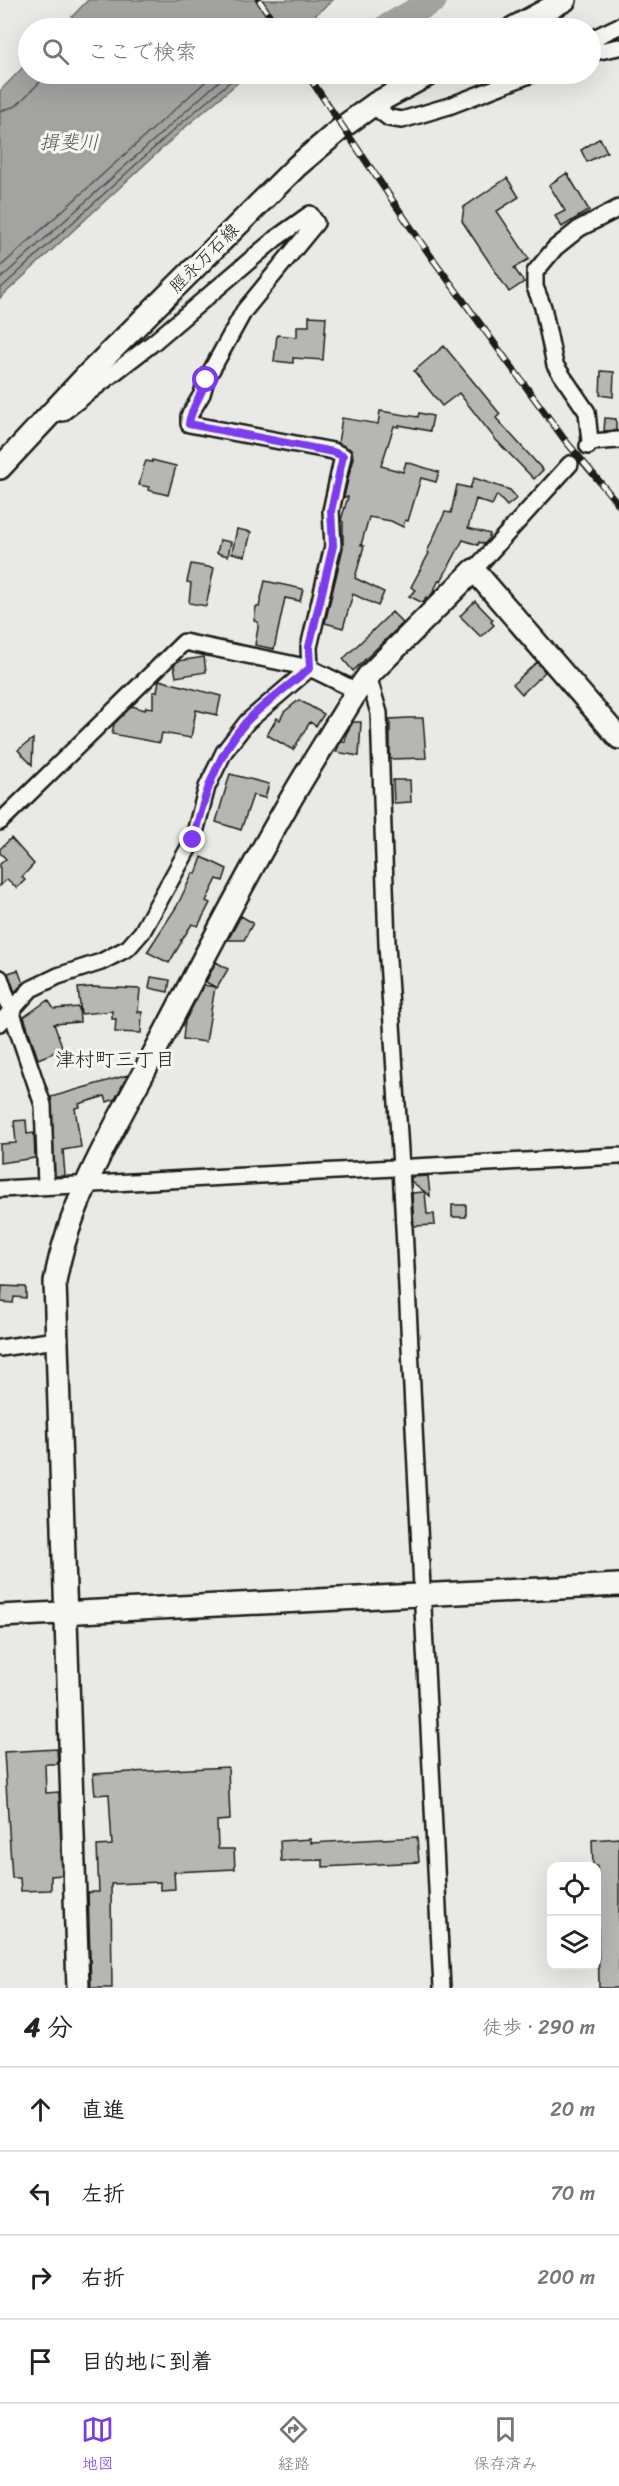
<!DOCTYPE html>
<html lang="ja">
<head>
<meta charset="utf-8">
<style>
  :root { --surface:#fff; --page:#f2f2f2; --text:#222; --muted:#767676; --line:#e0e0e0; --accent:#7c3aed }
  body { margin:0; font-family:Sriracha,"Klee One",sans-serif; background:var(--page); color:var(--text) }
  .controls { position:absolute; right:18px; bottom:18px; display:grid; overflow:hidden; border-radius:12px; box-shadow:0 6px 24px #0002 }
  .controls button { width:54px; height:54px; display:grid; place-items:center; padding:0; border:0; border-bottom:2px solid var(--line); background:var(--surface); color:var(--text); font:30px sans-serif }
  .stop { position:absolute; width:18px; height:18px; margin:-14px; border:4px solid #7c3aed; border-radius:50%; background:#fff }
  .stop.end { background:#7c3aed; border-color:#fff; box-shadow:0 2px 6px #0008 }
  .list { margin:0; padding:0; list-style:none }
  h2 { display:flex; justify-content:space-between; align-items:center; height:78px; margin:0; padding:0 24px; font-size:26px }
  h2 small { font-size:20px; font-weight:400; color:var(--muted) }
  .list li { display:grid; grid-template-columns:39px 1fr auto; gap:18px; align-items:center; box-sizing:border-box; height:84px; padding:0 24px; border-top:2px solid var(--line) }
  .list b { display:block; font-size:22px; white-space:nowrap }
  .list em { font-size:20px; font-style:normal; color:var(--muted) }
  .icon { flex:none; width:33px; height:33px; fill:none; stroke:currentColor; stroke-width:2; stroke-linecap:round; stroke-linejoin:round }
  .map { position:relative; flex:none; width:619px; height:1988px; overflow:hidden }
  .search { position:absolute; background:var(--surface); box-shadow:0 6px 24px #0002; left:18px; right:18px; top:18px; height:66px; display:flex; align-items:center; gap:15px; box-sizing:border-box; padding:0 21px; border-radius:33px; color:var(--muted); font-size:22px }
  .sheet { height:414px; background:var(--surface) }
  nav { display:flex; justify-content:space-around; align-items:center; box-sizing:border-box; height:84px; border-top:2px solid var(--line); background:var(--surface); font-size:16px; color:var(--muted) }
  nav a { display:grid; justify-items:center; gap:3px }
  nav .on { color:var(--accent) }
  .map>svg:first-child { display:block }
  .water { fill:#a3a3a1; stroke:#6d6d6c; stroke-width:1.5 }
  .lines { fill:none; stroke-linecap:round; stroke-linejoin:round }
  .shore { stroke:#525251; stroke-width:1.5 }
  .river { stroke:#a3a3a1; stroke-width:26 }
  .building { fill:#b6b6b3; stroke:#1c1c1c; stroke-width:1.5 }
  .street-tunnel { stroke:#c0c0bd; stroke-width:15; stroke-dasharray:15 8; stroke-linecap:butt }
  .street-casing { stroke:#1c1c1c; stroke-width:20 }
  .secondary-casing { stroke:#1c1c1c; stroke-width:26 }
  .street { stroke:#f6f6f2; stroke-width:15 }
  .secondary { stroke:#f6f6f2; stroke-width:21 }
  .rail-casing { stroke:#1c1c1c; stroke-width:7 }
  .rail { stroke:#f6f6f2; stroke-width:4.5; stroke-dasharray:14; stroke-linecap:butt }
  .route { stroke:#7c3aed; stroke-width:8 }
  .labels { text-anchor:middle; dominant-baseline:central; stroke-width:6; stroke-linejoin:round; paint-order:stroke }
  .street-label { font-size:18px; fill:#1c1c1c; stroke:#f6f6f2 }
  .water-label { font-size:20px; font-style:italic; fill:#525251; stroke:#f6f6f2 }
  .neighbourhood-label { font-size:20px; fill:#1c1c1c; stroke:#f6f6f2 }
</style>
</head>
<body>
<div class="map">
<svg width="619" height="1988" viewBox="0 0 619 1988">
  <rect width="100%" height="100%" fill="#e9e9e5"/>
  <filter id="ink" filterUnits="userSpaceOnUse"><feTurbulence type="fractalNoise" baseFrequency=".0167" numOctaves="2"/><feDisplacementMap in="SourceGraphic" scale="12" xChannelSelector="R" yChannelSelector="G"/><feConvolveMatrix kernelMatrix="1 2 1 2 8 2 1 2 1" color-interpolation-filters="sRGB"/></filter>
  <g filter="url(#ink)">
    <path class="water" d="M88 0H333L300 28H61Z
      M28 62V74H248L182 130 0 298V91Z"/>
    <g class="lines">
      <path class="shore" d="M0 111 16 106 48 74
        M0 267 214 74
        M0 279 227 74
        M0 289 178 126 239 74"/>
      <path class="river" d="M385 28 434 0"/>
    </g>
    <path class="building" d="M600 138 607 152 587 162 581 150Z
      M567 173 589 210 562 227 555 216 565 211 549 185Z
      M507 178 519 197 497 211 529 259 514 268 524 282 509 292 462 221 464 207Z
      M309 316 326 317 323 360 293 358V363L274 361 277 335 297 337V326H309Z
      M444 346 500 414 496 418 543 470 534 479 496 440 459 393 442 406 414 371Z
      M601 371 614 372 613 397 600 395Z
      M380 411 418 417 419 413 433 416 430 431 399 425V427L394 426 381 466 403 472 406 462 439 472 436 482 421 478 408 521 405 520 403 527 391 521 369 517 361 545 364 546 355 578 384 592 378 606 353 594 343 628 325 623 343 548V522L341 520 348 497H344L353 458 352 450 338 443 342 418 378 424Z
      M605 418 616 419V430L604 431Z
      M152 460 176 466 168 495 148 490 149 487 139 485 144 466 146 461 152 462Z
      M474 478 510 490 517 498 507 506 497 495 492 505 476 499 468 528 490 534 488 540 484 544 479 542 478 545 463 540 441 581 439 580 432 594 428 598 426 597 423 603 409 596 416 590 411 587 429 553 427 552 445 512 451 513 457 485 470 488Z
      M237 529 251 532 245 556 232 553Z
      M220 540 231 542 228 556 217 553Z
      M191 564 214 568 206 606 189 603 191 583 187 582Z
      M265 581 303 589 300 601 285 598 274 649 255 645 258 628V622L254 621 256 607H259Z
      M475 601 493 620 491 622 494 625 481 637 460 616Z
      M392 612 403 623 353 671 343 659Z
      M204 657 206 672 176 677 174 665 178 661Z
      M537 662 545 672 522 694 513 684Z
      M159 680 221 696 217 715 196 710 191 738 162 733 160 743 112 734 114 724 132 706 145 710 146 707 153 708V692H157Z
      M299 700 324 714 316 726 310 722 293 750 267 735 277 718 280 720 284 712Z
      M408 718H423L426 758 390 759V719Z
      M353 722H361L359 756 336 752 341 741 345 742 346 734Z
      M33 739 32 765 18 750Z
      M230 774 269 784 265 798 253 795 241 830 216 822Z
      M393 780H410L411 802 394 803Z
      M11 838 34 864 22 877 25 880 17 888 7 879 0 886V864L6 859 0 853V849Z
      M202 857 227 869 223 881 217 879 206 901 210 903 198 926 192 924 182 940H180L182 941 169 963 147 952 177 906 193 873 196 874Z
      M241 916 253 923 244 940H228Z
      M216 962 228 969 217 988 215 987 206 1042 183 1039 185 1021 204 985 215 987 206 982Z
      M18 970 23 983 15 992 8 973Z
      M151 977 170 980 168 992 149 988Z
      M93 987 140 989 138 1012H142L141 1033 115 1032 116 1019H112V1011L81 1014 78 988Z
      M48 1000 54 1009 79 1007 80 1022 54 1024 63 1049 38 1059 24 1017Z
      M128 1075 115 1099 107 1102 105 1096 79 1104 80 1107 75 1108 81 1147 63 1150 65 1176H55L51 1097Z
      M26 1120 27 1134 34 1133 35 1158 0 1163V1144L16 1143 14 1121Z
      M428 1176 430 1196 425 1192 427 1214H434L435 1225 414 1226 412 1193 425 1192 411 1181V1177Z
      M452 1205H466V1217H452Z
      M2 1286 26 1287V1298L14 1297 13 1303 1 1302Z
      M57 1749 58 1764H45L46 1793 59 1792 62 1875 51 1876V1890L21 1891 20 1878H12L4 1752Z
      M228 1767 230 1820 217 1821 218 1849H234L235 1869 174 1872 175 1889 160 1890V1882L111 1884 112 1988H91L88 1892H99L97 1846 112 1845 109 1794 95 1795 93 1774Z
      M417 1837 419 1862 323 1867V1860L281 1861 280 1841 311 1839V1843Z
      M619 1838V1988H599L597 1866H593L592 1840Z"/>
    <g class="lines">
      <path class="street-tunnel" d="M570 464 588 446"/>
      <defs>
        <path id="street" d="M590 47 598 36 619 26
          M590 53 619 47
          M376 103 380 111 389 118 402 120 449 106 532 74
          M590 442 587 412 555 365 543 307 535 287V272L555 248 580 228 619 208
          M588 446 590 442 619 440
          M474 570 570 464
          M368 676 379 713 387 944 401 1167 442 1988
          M0 822 184 642 310 668 357 691
          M0 978 43 1105 46 1185
          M0 1023 31 989 58 976 101 962 128 948 142 932 193 840 207 787 224 752 247 722 310 668 309 647 333 546 331 511 343 456 333 451 189 424V416L202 394 206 380 244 311 316 223 310 214 275 239 154 342 62 413
          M0 1189 619 1156
          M0 1348 56 1340"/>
        <path id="secondary" d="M513 28 565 0
          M0 468 87 375 297 166 344 126 376 103 430 74
          M0 1616 619 1585
          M78 1988 55 1282C69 1201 115 1127 153 1055 196 973 238 891 284 811 307 770 333 731 357 691L368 676 474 570 619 738"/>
      </defs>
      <use href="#street" class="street-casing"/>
      <use href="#secondary" class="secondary-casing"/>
      <use href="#street" class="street"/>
      <use href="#secondary" class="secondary"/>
      <defs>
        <path id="rail" d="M259 0 278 28
          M307 74 422 244 564 439 619 505"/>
      </defs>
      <use href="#rail" class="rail-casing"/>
      <use href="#rail" class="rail"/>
    </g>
  </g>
  <g class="lines" filter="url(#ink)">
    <path class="route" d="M193 840C204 797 216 756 246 722 265 702 290 685 310 668L309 647 333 546 331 511 343 456 333 452 189 424C190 409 202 395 206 380"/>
  </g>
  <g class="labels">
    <g class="street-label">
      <text transform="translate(204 258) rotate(-45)">脛永万石線</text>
    </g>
    <g class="water-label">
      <text x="69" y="142">揖斐川</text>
    </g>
    <g class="neighbourhood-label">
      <text x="115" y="1059">津村町三丁目</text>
    </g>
  </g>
</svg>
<div class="controls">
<button><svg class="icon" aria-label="locate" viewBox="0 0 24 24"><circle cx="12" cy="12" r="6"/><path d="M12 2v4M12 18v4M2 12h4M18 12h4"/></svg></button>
<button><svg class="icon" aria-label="layers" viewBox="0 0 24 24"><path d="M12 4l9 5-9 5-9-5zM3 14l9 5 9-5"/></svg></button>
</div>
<div class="stop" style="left:206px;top:380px"></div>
<div class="stop end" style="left:193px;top:840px"></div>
<div class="search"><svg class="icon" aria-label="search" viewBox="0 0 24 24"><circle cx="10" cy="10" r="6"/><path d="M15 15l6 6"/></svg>ここで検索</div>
</div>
<section class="sheet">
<h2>4 分<small>徒歩 · 290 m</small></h2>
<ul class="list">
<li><svg class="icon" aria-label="ahead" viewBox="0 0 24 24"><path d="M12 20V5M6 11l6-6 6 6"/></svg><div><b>直進</b></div><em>20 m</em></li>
<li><svg class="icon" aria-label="left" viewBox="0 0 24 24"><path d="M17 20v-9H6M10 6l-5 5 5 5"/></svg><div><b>左折</b></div><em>70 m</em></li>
<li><svg class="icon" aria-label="right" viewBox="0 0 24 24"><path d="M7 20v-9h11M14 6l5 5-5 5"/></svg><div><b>右折</b></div><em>200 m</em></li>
<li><svg class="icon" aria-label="arrive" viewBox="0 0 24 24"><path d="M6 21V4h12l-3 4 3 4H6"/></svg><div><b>目的地に到着</b></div></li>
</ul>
</section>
<nav>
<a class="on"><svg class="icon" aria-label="map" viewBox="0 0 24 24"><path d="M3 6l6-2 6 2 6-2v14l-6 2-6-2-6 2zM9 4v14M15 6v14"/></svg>地図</a>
<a><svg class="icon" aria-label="directions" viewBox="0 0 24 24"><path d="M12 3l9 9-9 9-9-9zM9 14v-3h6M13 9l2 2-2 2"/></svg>経路</a>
<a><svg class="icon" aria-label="saved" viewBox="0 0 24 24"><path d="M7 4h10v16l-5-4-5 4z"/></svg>保存済み</a>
</nav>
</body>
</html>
